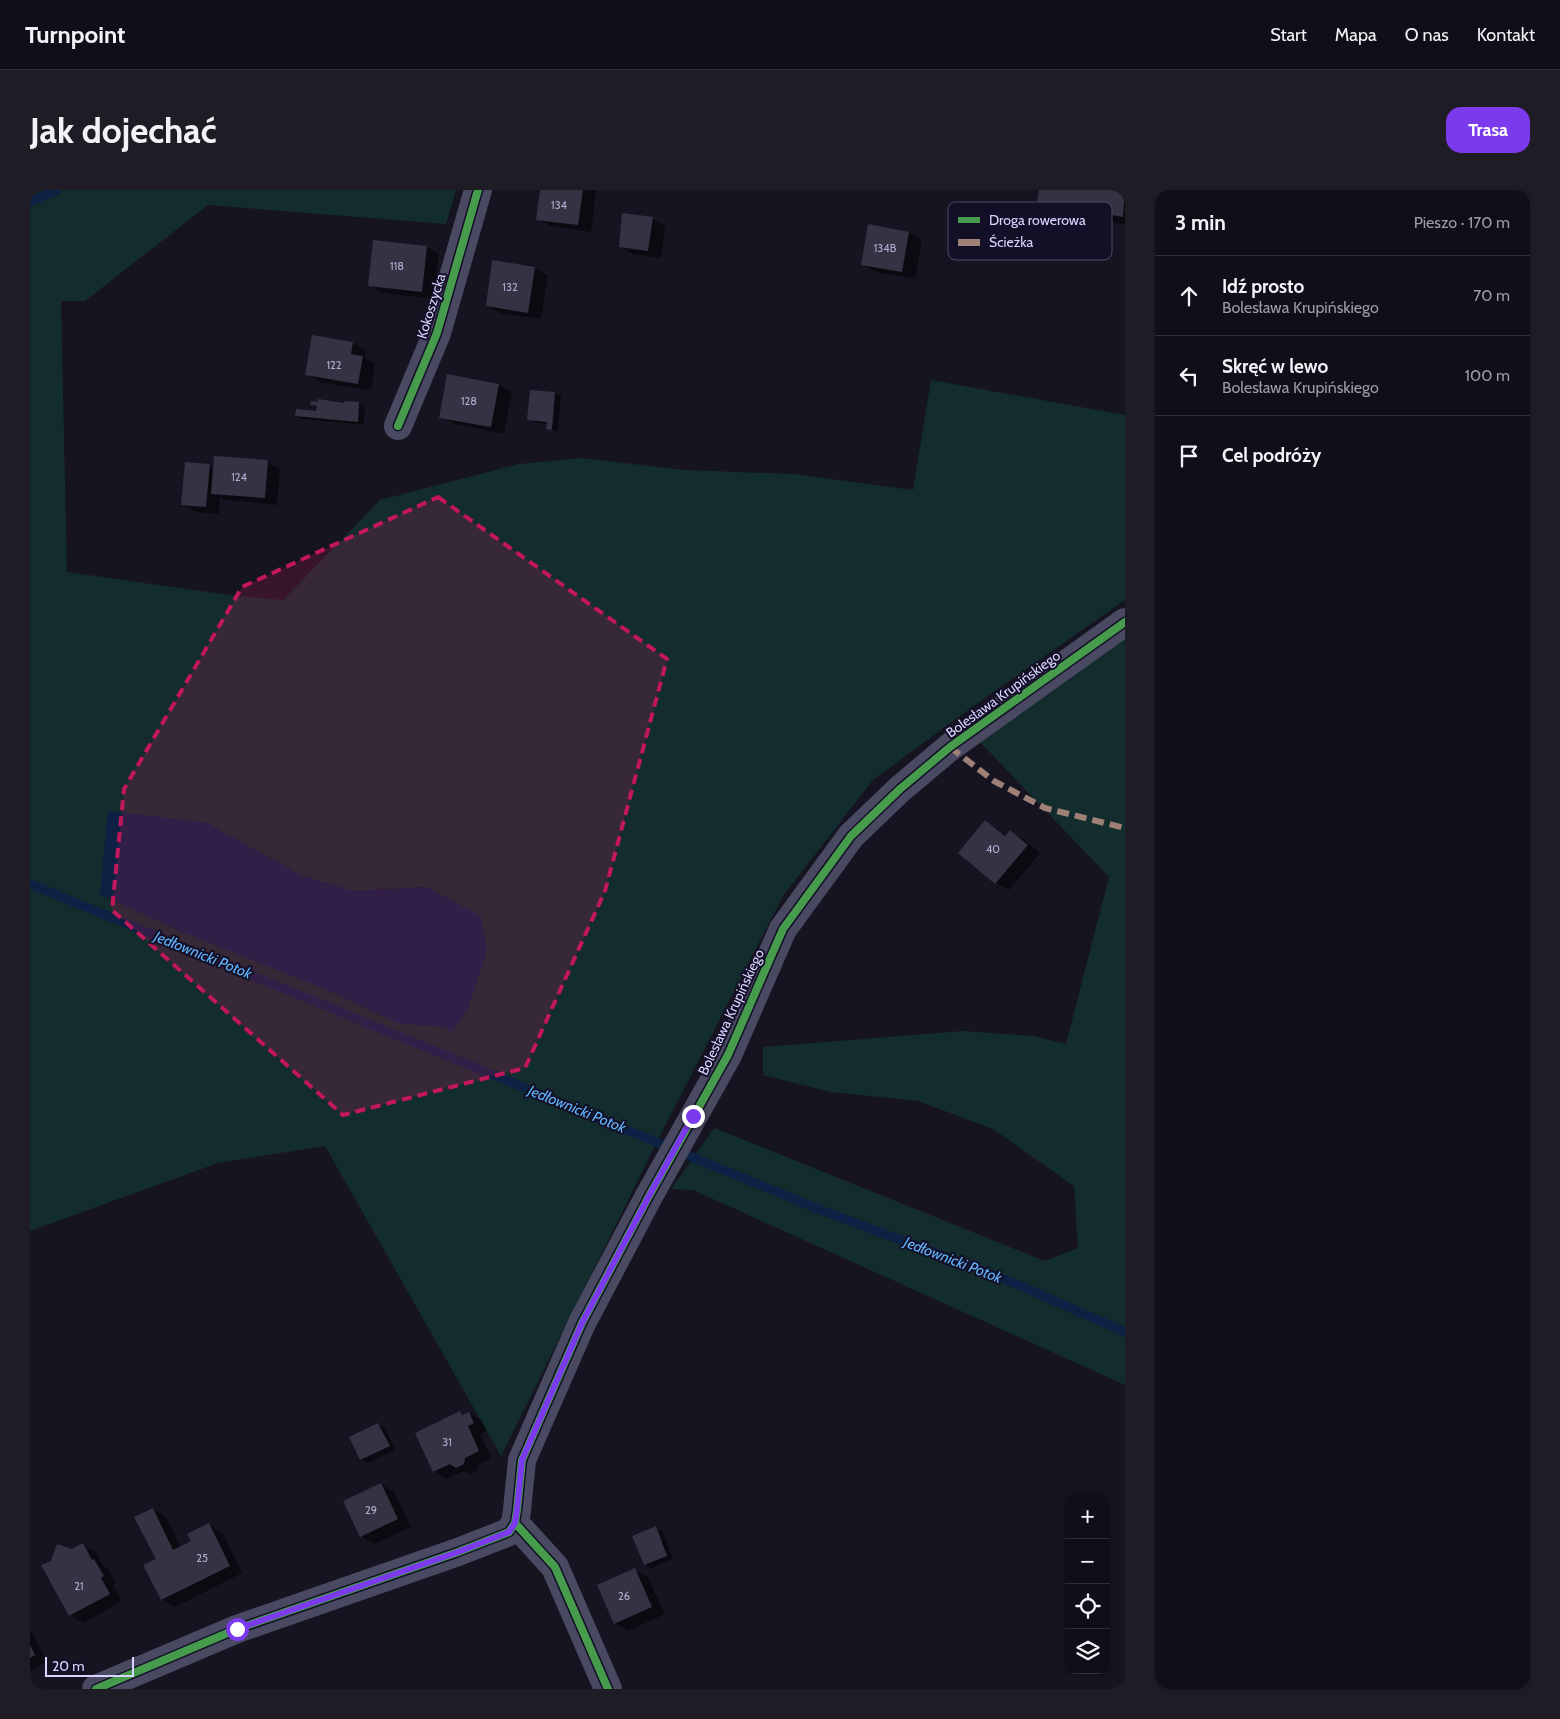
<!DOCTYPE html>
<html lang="pl">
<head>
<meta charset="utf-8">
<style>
  :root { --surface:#100f19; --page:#1e1d26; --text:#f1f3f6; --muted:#9c9ca2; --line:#302f38; --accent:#7c3aed }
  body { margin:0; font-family:Cabin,sans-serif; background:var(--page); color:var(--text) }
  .controls { position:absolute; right:15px; bottom:15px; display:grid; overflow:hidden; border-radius:10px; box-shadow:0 1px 4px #0004 }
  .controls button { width:45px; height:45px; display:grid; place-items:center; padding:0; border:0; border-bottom:1px solid var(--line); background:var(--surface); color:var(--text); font:25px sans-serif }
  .scale { position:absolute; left:15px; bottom:12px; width:89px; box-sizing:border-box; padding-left:5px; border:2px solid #d9d4ff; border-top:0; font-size:14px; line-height:18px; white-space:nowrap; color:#d9d4ff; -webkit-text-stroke:4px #130f26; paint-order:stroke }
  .stop { position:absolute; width:15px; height:15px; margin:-11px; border:4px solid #7c3aed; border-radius:50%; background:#fff }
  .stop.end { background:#7c3aed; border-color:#fff; box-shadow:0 1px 5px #0008 }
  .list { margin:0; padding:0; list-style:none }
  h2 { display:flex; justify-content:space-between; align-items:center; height:65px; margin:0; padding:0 20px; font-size:21px }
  h2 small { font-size:16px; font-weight:400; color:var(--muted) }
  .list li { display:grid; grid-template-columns:32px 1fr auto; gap:15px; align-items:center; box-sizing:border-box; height:80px; padding:0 20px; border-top:1px solid var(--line) }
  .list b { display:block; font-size:19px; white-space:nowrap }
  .list p { margin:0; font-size:16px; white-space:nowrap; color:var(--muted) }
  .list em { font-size:16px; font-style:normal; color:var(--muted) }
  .icon { flex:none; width:28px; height:28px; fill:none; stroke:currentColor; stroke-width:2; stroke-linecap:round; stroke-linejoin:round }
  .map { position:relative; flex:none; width:1095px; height:1499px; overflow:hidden; border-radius:15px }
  header { display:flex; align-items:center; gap:30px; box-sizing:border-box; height:70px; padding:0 25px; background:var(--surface); border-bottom:1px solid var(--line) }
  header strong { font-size:24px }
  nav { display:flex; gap:28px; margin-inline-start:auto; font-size:18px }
  .intro { display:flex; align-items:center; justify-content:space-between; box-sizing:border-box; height:120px; padding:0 30px }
  h1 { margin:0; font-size:35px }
  .button { padding:12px 22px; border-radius:15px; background:var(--accent); color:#fff; font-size:18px; font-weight:700 }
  main { display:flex; gap:30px; padding:0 30px }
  aside { flex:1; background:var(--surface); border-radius:15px; box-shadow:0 1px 4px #0004 }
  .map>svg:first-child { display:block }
  .green { fill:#132c2d; fill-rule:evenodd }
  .water { fill:#0d2144 }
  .shadow { fill:#0007 }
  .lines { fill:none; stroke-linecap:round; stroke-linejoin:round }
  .stream { stroke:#0d2144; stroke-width:9 }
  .building { fill:#343243 }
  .minor { stroke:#4a4962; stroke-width:28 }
  .quiet { stroke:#9e8076; stroke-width:6; stroke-dasharray:12 6; stroke-linecap:butt }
  .cycleway-casing { stroke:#130f26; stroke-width:11 }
  .cycleway { stroke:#469c4c; stroke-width:8 }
  .route { stroke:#7c3aed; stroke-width:6 }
  .marked { fill:#c2185b; fill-opacity:0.2; stroke:#c2185b; stroke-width:4; stroke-dasharray:10 6; stroke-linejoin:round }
  .labels { text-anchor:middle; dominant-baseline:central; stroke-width:4; stroke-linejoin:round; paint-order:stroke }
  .number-label { font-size:11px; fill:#b0acd0 }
  .street-label { font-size:14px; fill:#d9d4ff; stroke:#130f26 }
  .water-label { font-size:15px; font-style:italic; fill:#62b6ff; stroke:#130f26 }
  .key { fill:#130f26; stroke:#4e4a67; stroke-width:1 }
  .key-label { font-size:14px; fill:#d9d4ff }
</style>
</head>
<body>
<header>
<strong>Turnpoint</strong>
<nav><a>Start</a><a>Mapa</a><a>O nas</a><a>Kontakt</a></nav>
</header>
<div class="intro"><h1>Jak dojechać</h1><a class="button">Trasa</a></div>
<main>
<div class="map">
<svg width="1095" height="1499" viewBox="0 0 1095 1499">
  <rect width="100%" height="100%" fill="#161421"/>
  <path class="green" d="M0 0H426L416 34 178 15 55 111H31L37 382 206 406 253 410 350 310 489 274 552 268 654 280 764 284 883 300 901 190 1095 225V410L945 515 843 590 753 706 636 934 471 1266 295 956 188 973 0 1041ZM175 632 271 685 322 701 397 697 422 842 414 837 368 833 295 799 148 740 70 704Z
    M1095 447V1195L663 1000 641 999 684 938 1015 1071 1048 1058 1044 996 963 939 888 911 801 902 733 885V857L933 841 1003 846 1036 854 1079 687 948 550Z"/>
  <path class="water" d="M78 621 175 632 271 685 322 701 397 697 451 726 457 761 437 821 422 842 414 837 368 833 295 799 148 740 70 704Z"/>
  <path class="shadow" d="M512 0H566L561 42 521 36 508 29Z
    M1010 0H1095V34L1028 22 1009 11Z
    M622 28 635 36 631 68 603 64 590 56Z
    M839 36 879 43 892 50 885 89 846 82 833 74Z
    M396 57 409 64 404 109 353 103 340 95Z
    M505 78 518 85 511 129 470 123 457 116Z
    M283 146 323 153 336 160 335 168 345 174 341 201 290 192 277 184Z
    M469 195 482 202 474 244 424 234 411 227Z
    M525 203 531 206 528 242 517 238 518 234 505 233 498 229Z
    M329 213 335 217 334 235 272 229 266 226 287 223 288 218 281 215Z
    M237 272 250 279 247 315 195 310 190 307 189 324 166 322 153 315 179 276 184 279Z
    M956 631 977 646 980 641 993 649 1010 663 979 700 966 693Z
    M430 1223 434 1225 439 1223 452 1231 457 1241 450 1244 461 1268 448 1275 447 1281 440 1284 434 1281 417 1289 404 1281 386 1244Z
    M348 1234 355 1238 365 1260 338 1273 331 1269 321 1248Z
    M351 1294 364 1302 381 1337 344 1354 331 1346Z
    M123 1319 136 1327 151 1358 163 1352 179 1335 192 1342 212 1383 145 1417 132 1409Z
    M626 1338 632 1341 643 1369 621 1378 615 1374Z
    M53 1355 66 1362 73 1376 77 1378 86 1394 83 1395 92 1411 53 1433 40 1425 42 1360Z
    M605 1380 618 1387 635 1424 598 1441 585 1433Z
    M0 1439 17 1472 0 1481Z"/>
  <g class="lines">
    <path class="stream" d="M0 12 27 0
      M0 694 788 1019 970 1087 1095 1142"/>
  </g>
  <path class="building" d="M510 0H553L548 35 506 30Z
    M1009 0H1095L1093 27 1007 12Z
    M592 23 623 27 618 61 589 57Z
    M838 34 879 42 872 82 831 75Z
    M343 50 397 56 392 102 338 96Z
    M462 70 505 77 498 123 456 116Z
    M282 145 323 152 321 164 333 166 328 194 275 185Z
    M417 184 469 194 461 237 409 228Z
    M500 200 525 202 522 240 516 239 517 232 497 230Z
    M288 209 314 213V211L329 212 328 232 265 226 266 219 286 221 287 216 280 215 281 211 288 212Z
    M184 266 238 270 235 308 181 304Z
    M155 272 180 274 176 317 151 315Z
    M955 630 975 646 980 640 998 655 965 694 928 663Z
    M430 1221 432 1225 439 1222 444 1233 438 1236 449 1261 435 1268 434 1274 426 1278 420 1274 403 1282 385 1243Z
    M348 1233 360 1256 330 1270 319 1247Z
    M351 1293 368 1329 330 1347 313 1311Z
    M123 1318 143 1360 161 1351 157 1344 179 1333 200 1376 131 1410 113 1375 126 1369 104 1327Z
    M626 1336 637 1366 614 1375 602 1346Z
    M53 1353 62 1370 64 1369 74 1386 71 1388 80 1404 39 1426 11 1375 21 1371 27 1354 42 1359Z
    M605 1378 622 1417 584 1434 567 1395Z
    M0 1455 5 1465 0 1468Z"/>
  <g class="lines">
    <path class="minor" d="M368 236 407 143 448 0
      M485 1333 525 1377 578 1499
      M66 1499 207 1439 428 1362 479 1342 485 1333 487 1320 492 1270 552 1133 619 1006 698 865 753 739 821 646 870 599 920 557 1095 432"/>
    <path class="quiet" d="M920 557 964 591 1015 618 1095 638"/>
    <defs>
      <path id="cycleway" d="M368 236 407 143 448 0
        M485 1333 525 1377 578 1499
        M66 1499 207 1439 428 1362 479 1342 485 1333 487 1320 492 1270 552 1133 619 1006 698 865 753 739 821 646 870 599 920 557 1095 432"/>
    </defs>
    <use href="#cycleway" class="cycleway-casing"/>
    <use href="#cycleway" class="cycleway"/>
  </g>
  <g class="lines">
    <path class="route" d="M207 1439 428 1362 479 1342 485 1333 487 1320 492 1270 552 1133 619 1006 663 926"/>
  </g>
  <path class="marked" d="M408 307 637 469 575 701 495 878 313 925 82 720 94 599 212 397Z"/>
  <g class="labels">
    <g class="number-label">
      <text x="529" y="15">134</text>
      <text x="855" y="58">134B</text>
      <text x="367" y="76">118</text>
      <text x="480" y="97">132</text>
      <text x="304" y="175">122</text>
      <text x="439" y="211">128</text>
      <text x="209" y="287">124</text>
      <text x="963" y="659">40</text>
      <text x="417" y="1252">31</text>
      <text x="341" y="1320">29</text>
      <text x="172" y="1368">25</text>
      <text x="49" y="1396">21</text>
      <text x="594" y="1406">26</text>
    </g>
    <g class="street-label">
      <text transform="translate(401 116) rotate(-73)">Kokoszycka</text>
      <text transform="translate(973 504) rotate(-36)">Bolesława Krupińskiego</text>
      <text transform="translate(701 822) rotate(-65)">Bolesława Krupińskiego</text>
    </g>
    <g class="water-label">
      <text transform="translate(173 765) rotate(22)">Jedłownicki Potok</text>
      <text transform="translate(547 919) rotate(22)">Jedłownicki Potok</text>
      <text transform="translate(923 1070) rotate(21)">Jedłownicki Potok</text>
    </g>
  </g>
  <rect x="918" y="12" width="164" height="58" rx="8" class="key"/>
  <rect x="928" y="27" width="22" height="6" fill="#469c4c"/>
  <rect x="928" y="49" width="22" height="7" fill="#9e8076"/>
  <g class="key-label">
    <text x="959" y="35">Droga rowerowa</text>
    <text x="959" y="57">Ścieżka</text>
  </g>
</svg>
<div class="controls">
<button>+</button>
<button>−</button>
<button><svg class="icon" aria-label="locate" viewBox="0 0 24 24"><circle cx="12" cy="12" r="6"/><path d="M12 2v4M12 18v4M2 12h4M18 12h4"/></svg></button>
<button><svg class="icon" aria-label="layers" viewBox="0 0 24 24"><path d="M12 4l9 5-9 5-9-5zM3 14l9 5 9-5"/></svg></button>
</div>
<div class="scale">20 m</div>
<div class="stop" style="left:207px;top:1439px"></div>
<div class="stop end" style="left:663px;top:926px"></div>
</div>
<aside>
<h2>3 min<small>Pieszo · 170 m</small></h2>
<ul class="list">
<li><svg class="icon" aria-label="ahead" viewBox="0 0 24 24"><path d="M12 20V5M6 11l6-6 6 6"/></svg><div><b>Idź prosto</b><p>Bolesława Krupińskiego</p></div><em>70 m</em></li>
<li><svg class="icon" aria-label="left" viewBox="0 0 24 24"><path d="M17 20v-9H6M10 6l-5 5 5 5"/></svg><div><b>Skręć w lewo</b><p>Bolesława Krupińskiego</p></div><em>100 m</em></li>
<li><svg class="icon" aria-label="arrive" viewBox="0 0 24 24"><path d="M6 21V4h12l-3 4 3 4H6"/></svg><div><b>Cel podróży</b></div></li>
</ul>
</aside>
</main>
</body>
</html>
